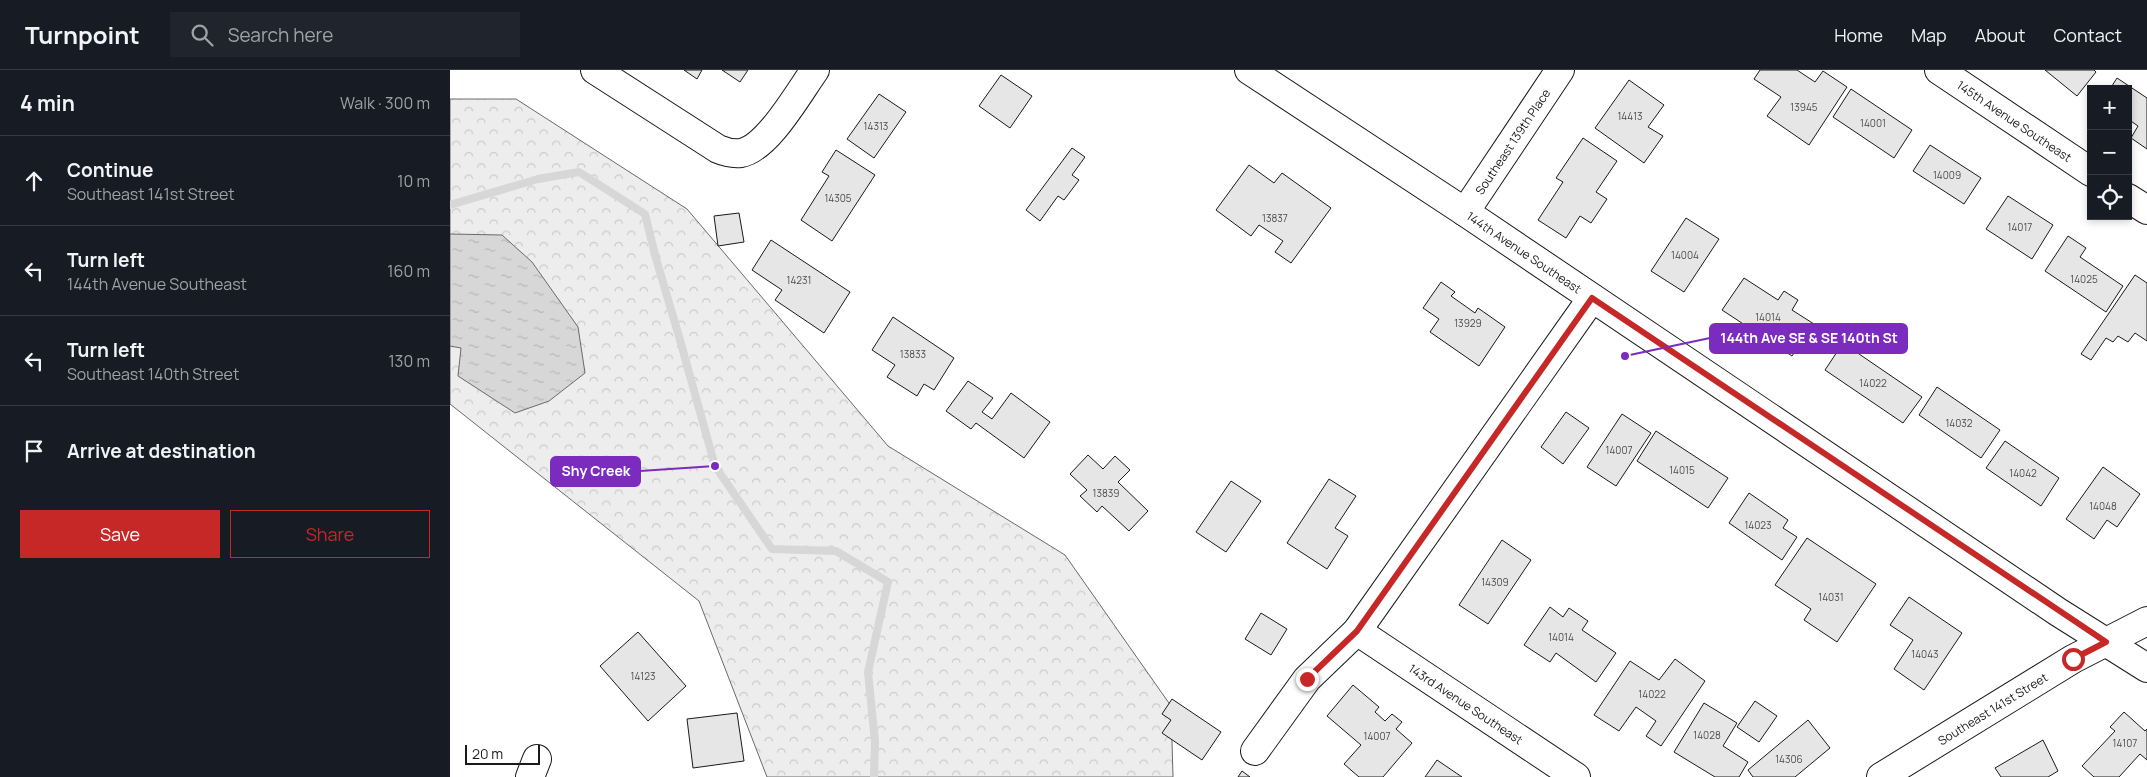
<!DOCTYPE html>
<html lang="en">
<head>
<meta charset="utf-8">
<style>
  :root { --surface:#171b24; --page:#20242c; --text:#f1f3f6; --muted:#9ea1a6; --line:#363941; --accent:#c62828 }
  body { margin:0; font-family:Manrope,sans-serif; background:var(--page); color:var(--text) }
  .controls { position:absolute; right:15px; top:15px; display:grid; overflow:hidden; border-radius:0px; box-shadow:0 2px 8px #0003 }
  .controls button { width:45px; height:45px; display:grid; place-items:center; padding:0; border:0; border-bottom:1px solid var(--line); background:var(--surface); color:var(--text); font:25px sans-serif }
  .scale { position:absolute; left:15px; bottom:12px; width:75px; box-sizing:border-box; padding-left:5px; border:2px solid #1a1a1a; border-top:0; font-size:14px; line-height:18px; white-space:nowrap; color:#1a1a1a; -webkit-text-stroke:4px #fff; paint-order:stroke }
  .stop { position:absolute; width:15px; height:15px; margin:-11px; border:4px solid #c62828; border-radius:50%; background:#fff }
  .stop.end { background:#c62828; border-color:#fff; box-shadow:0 1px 5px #0008 }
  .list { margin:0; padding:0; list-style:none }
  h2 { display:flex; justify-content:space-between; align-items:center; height:65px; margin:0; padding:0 20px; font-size:21px }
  h2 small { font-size:16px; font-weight:400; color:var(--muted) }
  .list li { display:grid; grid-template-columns:32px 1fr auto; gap:15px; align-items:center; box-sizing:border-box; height:90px; padding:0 20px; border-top:1px solid var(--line) }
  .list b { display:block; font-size:19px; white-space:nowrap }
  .list p { margin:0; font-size:16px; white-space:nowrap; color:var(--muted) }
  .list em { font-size:16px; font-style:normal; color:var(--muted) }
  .actions { display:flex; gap:10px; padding:15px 20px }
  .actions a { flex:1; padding:11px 0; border:1px solid var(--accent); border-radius:0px; text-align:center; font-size:18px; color:var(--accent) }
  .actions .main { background:var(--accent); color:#fff }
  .icon { flex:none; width:28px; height:28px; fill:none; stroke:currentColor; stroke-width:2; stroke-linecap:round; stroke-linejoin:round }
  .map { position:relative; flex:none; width:1697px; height:707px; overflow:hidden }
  header { display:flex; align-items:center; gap:30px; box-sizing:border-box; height:70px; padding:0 25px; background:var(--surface); border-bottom:1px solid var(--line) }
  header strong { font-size:24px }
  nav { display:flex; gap:28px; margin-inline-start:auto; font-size:18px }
  .search { width:350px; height:45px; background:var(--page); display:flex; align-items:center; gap:12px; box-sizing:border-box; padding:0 18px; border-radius:0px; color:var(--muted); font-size:19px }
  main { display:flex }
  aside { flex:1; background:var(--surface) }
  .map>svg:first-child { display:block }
  .forest { fill:url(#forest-crowns); stroke:#6a6a6a }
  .water { fill:url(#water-ripples); stroke:#6a6a6a }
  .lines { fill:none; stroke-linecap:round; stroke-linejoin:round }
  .stream { stroke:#d7d7d7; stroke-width:8 }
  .building { fill:#e6e6e6; stroke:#1a1a1a }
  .minor-casing { stroke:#1a1a1a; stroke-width:30 }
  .minor { stroke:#fff; stroke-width:28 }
  .route { stroke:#c62828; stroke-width:6 }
  .labels { text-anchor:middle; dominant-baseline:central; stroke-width:4; stroke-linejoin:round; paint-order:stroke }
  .number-label { font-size:10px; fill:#4d4d4d }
  .street-label { font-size:12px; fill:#1a1a1a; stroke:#fff }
  .leader { fill:none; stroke:#7b2cbf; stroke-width:2 }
  .callout-dot { fill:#7b2cbf; stroke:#fff; stroke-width:2 }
  .callout { fill:#7b2cbf; stroke:#7b2cbf; stroke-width:2 }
  .callout-label { font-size:14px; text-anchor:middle; font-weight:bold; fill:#fff }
</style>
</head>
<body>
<header>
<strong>Turnpoint</strong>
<div class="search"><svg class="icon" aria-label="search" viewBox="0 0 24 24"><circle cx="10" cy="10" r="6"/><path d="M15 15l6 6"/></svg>Search here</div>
<nav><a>Home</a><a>Map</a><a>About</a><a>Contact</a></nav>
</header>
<main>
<aside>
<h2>4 min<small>Walk · 300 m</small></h2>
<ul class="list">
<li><svg class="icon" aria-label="ahead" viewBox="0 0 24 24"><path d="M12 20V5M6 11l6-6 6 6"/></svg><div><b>Continue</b><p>Southeast 141st Street</p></div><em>10 m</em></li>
<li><svg class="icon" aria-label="left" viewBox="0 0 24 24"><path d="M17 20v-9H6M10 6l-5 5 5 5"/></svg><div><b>Turn left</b><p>144th Avenue Southeast</p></div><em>160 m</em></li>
<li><svg class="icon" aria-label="left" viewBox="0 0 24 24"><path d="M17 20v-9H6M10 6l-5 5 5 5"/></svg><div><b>Turn left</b><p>Southeast 140th Street</p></div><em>130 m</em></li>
<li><svg class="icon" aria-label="arrive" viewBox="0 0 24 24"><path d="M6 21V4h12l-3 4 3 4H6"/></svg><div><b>Arrive at destination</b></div></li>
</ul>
<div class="actions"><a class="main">Save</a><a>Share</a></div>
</aside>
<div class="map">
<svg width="1697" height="707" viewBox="0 0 1697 707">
  <defs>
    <pattern id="forest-crowns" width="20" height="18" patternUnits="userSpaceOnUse" patternTransform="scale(1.25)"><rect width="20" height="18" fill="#ededed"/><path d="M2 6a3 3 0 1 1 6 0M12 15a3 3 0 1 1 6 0" fill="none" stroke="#cbcbcb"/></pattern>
    <pattern id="water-ripples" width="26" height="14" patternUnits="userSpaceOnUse" patternTransform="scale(1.25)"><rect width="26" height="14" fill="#d7d7d7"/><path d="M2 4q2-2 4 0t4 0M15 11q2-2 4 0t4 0" fill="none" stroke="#b8b8b8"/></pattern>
  </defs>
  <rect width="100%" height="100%" fill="#fff"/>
  <path class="forest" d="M0 29H66L237 139 438 376 615 485 721 636 723 707H317L249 531 0 334Z"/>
  <path class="water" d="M0 164 52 165 82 192 128 257 135 303 99 331 65 343 8 306 11 278 0 276Z"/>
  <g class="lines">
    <path class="stream" d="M0 135 88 109 129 102 195 144 205 185 230 270 265 396 322 479 386 481 438 512 418 602 425 672 424 707"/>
  </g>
  <path class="building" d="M234 0H252L247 9Z
    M272 0H298L290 12Z
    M1310 0H1347L1365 12 1373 1 1397 17 1359 75 1317 46 1331 27 1304 9Z
    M1595 0H1644L1646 2 1627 26Z
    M551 5 582 26 560 58 529 36Z
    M1667 8 1697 28V79L1681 68 1688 56 1678 49V19H1660Z
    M1179 10 1214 35 1198 57 1213 66 1194 93 1145 58Z
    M1401 19 1462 60 1444 88 1383 47Z
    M429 24 456 42 424 88 397 69Z
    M1133 68 1167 91 1146 122 1157 129 1141 153 1130 146 1116 168 1088 150 1113 112 1106 108Z
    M1480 75 1531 108 1514 134 1463 101Z
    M622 78 635 87 622 105 629 110 614 130 608 126 590 151 576 140Z
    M386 80 425 105 382 171 351 150 379 106 372 102Z
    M799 95 824 113 832 103 881 138 841 193 825 182 833 171 809 155 801 166 766 140Z
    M1558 126 1603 155 1582 189 1536 159Z
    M289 143 294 172 268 176 264 146Z
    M1236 148 1269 169 1234 222 1201 201Z
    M1618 166 1636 178 1630 187 1673 216 1656 242 1595 201Z
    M321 170 400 222 374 263 325 230 332 220 302 200Z
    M1685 205 1697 213V271L1685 263 1678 272 1668 266 1663 272 1656 268 1641 290 1631 284Z
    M1294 208 1328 230 1334 221 1348 230 1342 240 1364 254 1342 286 1272 240Z
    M991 212 1005 222 1001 226 1025 243 1028 238 1055 257 1029 296 980 262 989 249 973 238Z
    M443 247 504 288 484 320 474 314 467 326 437 307 445 295 422 280Z
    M1393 273 1472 327 1453 353 1375 300Z
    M518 311 543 328 532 342 542 349 561 323 600 352 574 388 526 353 521 359 496 341Z
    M1487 317 1550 360 1531 388 1469 345Z
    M1116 342 1139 358 1113 394 1091 377Z
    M1172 344 1201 363 1166 416 1137 397Z
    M1206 361 1278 408 1258 438 1187 391Z
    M1555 371 1609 408 1591 436 1536 398Z
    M638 385 653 399 665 386 680 400 668 412 698 441 679 461 652 436 647 442 630 426 637 420 620 404Z
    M1653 397 1690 424 1667 457 1657 450 1644 469 1616 449Z
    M879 409 906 426 885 458 898 466 877 499 837 473Z
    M781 411 811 431 776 482 746 462Z
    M1299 423 1338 450 1333 458 1347 467 1332 490 1279 453Z
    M1357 468 1426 514 1387 572 1354 550 1361 539 1325 515Z
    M1052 470 1081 490 1038 554 1009 535Z
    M1459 527 1512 563 1474 620 1444 599 1463 570 1440 555Z
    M1100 537 1113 547 1119 538 1138 551 1132 560 1166 583 1146 612 1106 583 1100 592 1074 575Z
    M811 543 837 559 821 585 795 569Z
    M188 562 236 616 198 651 150 596Z
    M1225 589 1255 611 1211 676 1196 666 1206 651 1186 637 1169 661 1144 645 1180 591 1209 610Z
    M903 615 929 637 925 642 935 651 942 644 952 652 946 659 962 673 933 707H909L894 694 911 675 877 646Z
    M722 629 771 662 752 690 712 663 721 650 712 644Z
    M1305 631 1327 646 1309 672 1287 657Z
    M1254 633 1287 653 1273 676 1298 692 1289 707H1265L1224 682Z
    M1674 642 1695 661 1697 659V690L1690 684 1669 707H1644L1632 696 1665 661 1660 657Z
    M287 643 294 691 243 698 237 649Z
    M1358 650 1380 678 1345 707H1303L1298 700Z
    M1593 670 1608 701 1598 707H1551L1545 698Z
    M987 690 1012 707H975Z
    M792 701 800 707H788Z"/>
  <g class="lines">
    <defs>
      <g id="minor">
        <path d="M145 0 268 79C275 82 282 84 291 83 318 78 349 22 365 0"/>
        <path id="s1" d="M799 0 1015 142 1608 542 1697 598"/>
        <path id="s2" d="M1489 0 1641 102"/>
        <path d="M1678 128 1697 140"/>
        <path id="s3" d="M1015 142 1110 0"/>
        <path id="s4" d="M907 561 1126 707"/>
        <path d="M805 681 857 609 907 561 1142 228"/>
        <path d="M80 707 87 689"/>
        <path id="s5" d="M1431 707 1623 589 1697 551"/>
      </g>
    </defs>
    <use href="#minor" class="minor-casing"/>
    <use href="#minor" class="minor"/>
  </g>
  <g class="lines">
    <path class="route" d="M857 609 907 561 1142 228 1656 572 1623 589"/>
  </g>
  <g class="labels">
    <g class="number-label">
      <text x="1354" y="37">13945</text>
      <text x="1180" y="46">14413</text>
      <text x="1423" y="53">14001</text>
      <text x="426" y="56">14313</text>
      <text x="1497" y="105">14009</text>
      <text x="388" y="128">14305</text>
      <text x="825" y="148">13837</text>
      <text x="1570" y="157">14017</text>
      <text x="1235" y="185">14004</text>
      <text x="1634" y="209">14025</text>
      <text x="349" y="210">14231</text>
      <text x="1318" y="247">14014</text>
      <text x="1018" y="253">13929</text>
      <text x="463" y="284">13833</text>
      <text x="1423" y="313">14022</text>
      <text x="1509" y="353">14032</text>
      <text x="1169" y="380">14007</text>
      <text x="1232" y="400">14015</text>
      <text x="1573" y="403">14042</text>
      <text x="656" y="423">13839</text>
      <text x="1653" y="436">14048</text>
      <text x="1308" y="455">14023</text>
      <text x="1045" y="512">14309</text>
      <text x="1381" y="527">14031</text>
      <text x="1111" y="567">14014</text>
      <text x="1475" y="584">14043</text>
      <text x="193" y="606">14123</text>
      <text x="1202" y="624">14022</text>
      <text x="1257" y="665">14028</text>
      <text x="927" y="666">14007</text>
      <text x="1675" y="673">14107</text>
      <text x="1339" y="689">14306</text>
    </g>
    <g class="street-label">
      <text stroke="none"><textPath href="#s2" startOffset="91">145th Avenue Southeast</textPath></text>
      <text stroke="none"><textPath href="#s3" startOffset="85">Southeast 139th Place</textPath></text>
      <text stroke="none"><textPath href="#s1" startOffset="330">144th Avenue Southeast</textPath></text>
      <text stroke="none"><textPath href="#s4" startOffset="131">143rd Avenue Southeast</textPath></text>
      <text stroke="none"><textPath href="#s5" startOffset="131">Southeast 141st Street</textPath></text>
    </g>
  </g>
  <path class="leader" d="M1175 286L1260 268M265 396L190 401"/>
  <g class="callout-dot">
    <circle cx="1175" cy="286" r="5"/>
    <circle cx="265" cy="396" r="5"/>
  </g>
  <g class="callout">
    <rect x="1260" y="254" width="197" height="29" rx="5"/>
    <rect x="101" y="387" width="89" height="29" rx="5"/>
  </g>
  <g class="callout-label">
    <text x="1359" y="273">144th Ave SE &amp; SE 140th St</text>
    <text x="146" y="406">Shy Creek</text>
  </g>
</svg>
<div class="controls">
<button>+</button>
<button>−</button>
<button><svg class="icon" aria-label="locate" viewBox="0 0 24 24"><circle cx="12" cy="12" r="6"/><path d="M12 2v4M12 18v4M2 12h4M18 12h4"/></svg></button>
</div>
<div class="scale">20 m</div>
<div class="stop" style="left:1623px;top:589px"></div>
<div class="stop end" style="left:857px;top:609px"></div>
</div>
</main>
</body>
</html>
